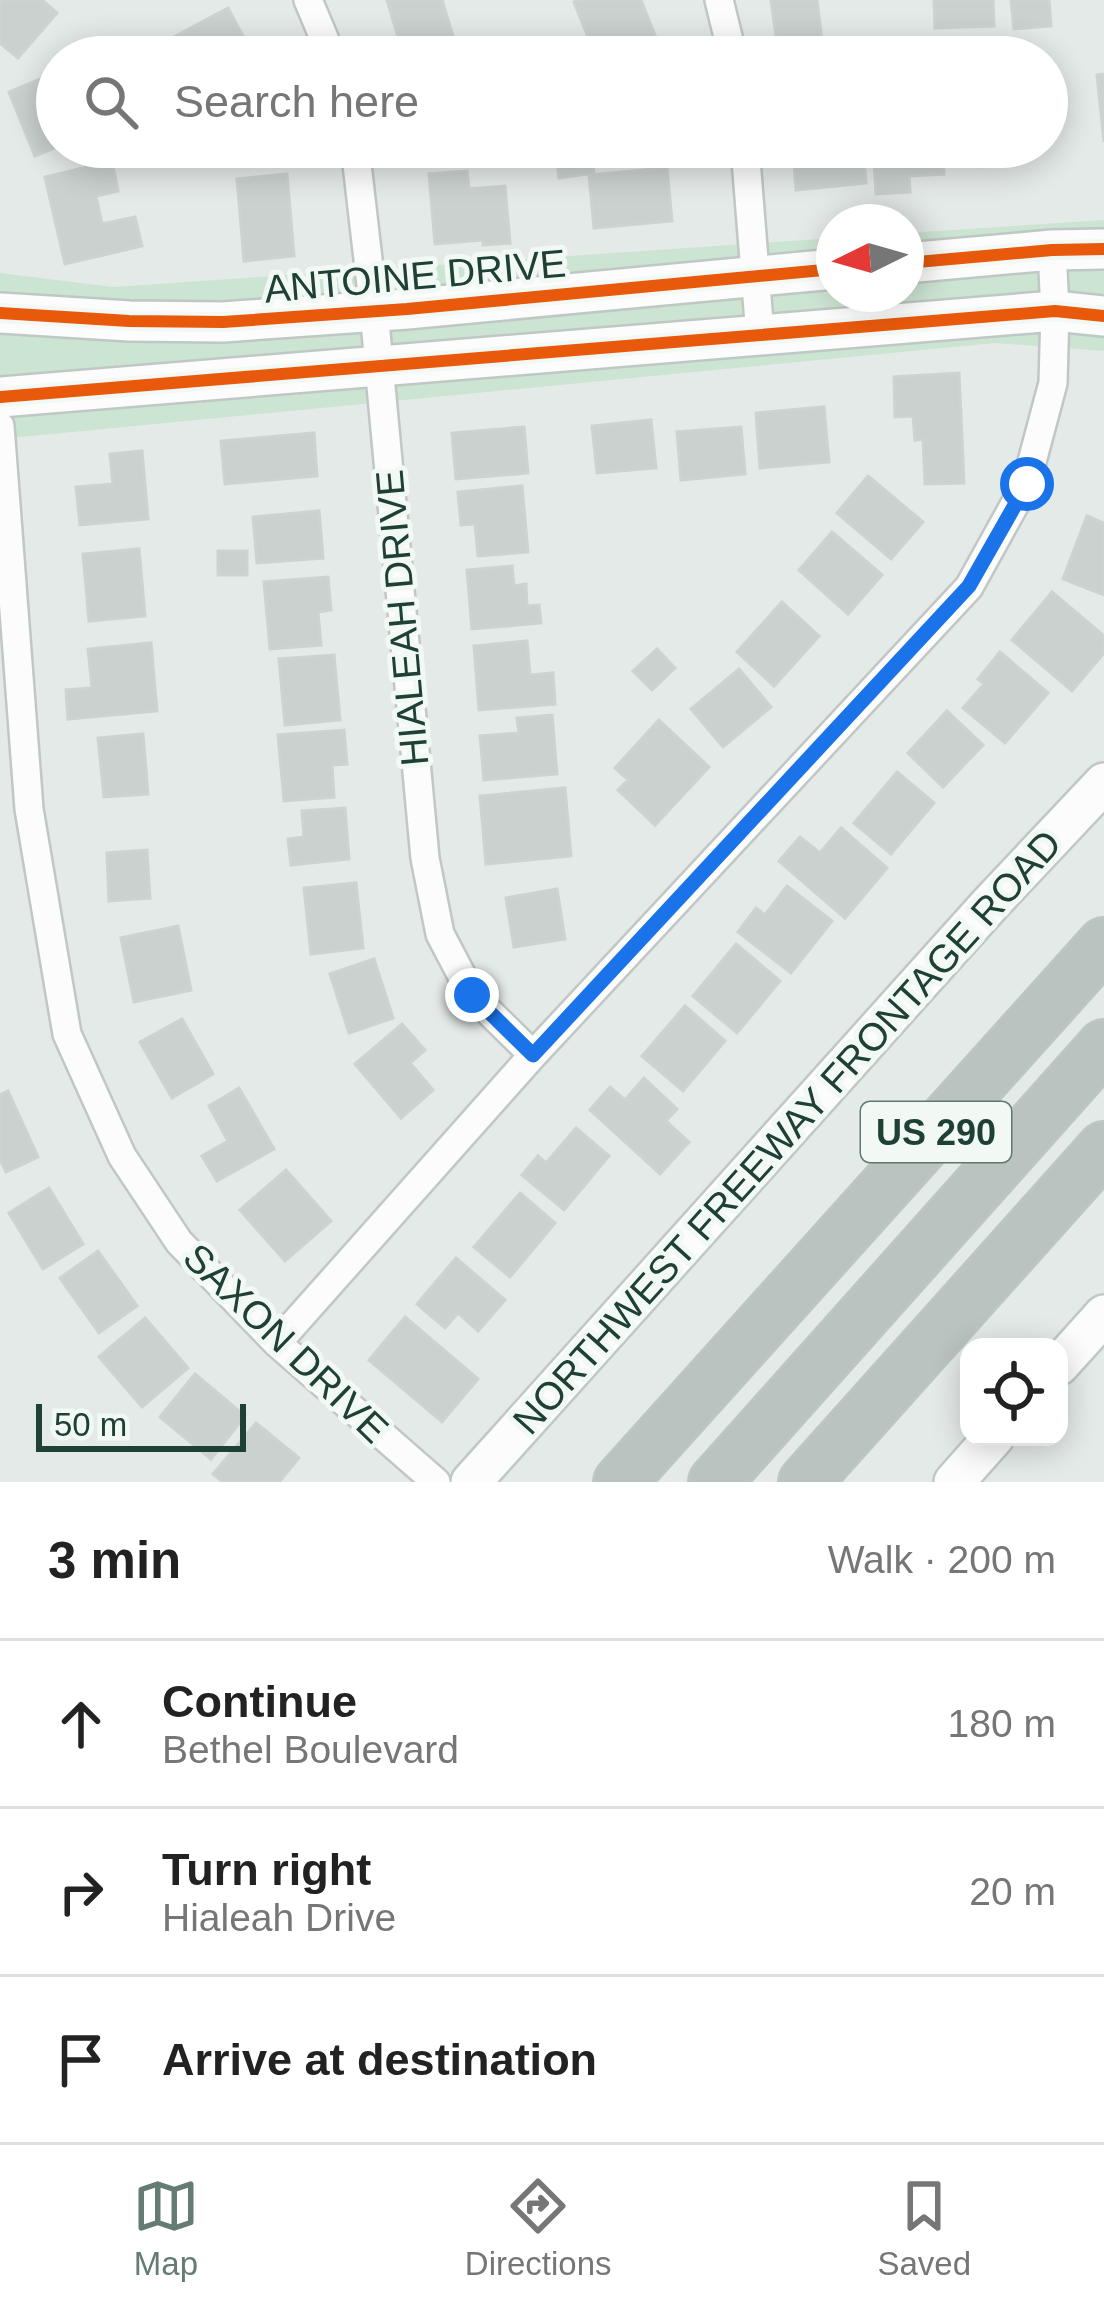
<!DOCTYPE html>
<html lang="en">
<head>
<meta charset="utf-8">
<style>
  :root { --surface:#fff; --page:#f6f6f6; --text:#222; --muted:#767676; --line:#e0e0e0; --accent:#647c73 }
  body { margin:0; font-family:Arial,sans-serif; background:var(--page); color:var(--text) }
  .controls { position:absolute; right:36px; bottom:36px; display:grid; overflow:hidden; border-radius:24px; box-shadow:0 6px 30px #0003 }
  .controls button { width:108px; height:108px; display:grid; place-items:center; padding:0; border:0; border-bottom:3px solid var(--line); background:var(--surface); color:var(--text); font:60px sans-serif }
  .compass { position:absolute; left:816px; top:204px; width:108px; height:108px; border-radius:50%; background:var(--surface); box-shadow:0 6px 30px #0003; rotate:265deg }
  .scale { position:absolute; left:36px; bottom:30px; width:210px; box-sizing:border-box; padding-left:12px; border:6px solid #1f4035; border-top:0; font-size:33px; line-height:42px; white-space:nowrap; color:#1f4035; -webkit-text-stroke:9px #f2f9f5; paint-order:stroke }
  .stop { position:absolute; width:36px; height:36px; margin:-27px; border:9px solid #1a73e8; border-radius:50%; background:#fff }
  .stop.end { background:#1a73e8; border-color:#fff; box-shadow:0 3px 12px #0008 }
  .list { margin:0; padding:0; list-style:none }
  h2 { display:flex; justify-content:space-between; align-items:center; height:156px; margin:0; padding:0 48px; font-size:51px }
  h2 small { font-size:39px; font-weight:400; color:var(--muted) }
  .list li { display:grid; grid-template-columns:78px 1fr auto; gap:36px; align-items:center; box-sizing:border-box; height:168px; padding:0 48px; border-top:3px solid var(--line) }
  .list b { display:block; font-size:45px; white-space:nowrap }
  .list p { margin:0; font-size:39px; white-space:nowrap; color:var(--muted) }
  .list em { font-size:39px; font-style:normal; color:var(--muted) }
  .icon { flex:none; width:66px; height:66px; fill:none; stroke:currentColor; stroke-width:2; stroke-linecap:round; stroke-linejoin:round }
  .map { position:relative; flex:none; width:1104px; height:1482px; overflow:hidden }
  .search { position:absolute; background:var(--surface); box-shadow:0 6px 30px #0003; left:36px; right:36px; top:36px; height:132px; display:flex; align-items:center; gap:30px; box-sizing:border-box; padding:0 42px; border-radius:66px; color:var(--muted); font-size:45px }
  .sheet { height:660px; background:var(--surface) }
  nav { display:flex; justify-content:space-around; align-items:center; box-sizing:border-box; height:168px; border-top:3px solid var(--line); background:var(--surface); font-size:33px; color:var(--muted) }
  nav a { display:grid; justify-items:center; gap:6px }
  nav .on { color:var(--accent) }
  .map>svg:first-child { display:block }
  .green { fill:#cce4d2 }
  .building { fill:#cad1ce; stroke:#cdd3d0; stroke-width:3 }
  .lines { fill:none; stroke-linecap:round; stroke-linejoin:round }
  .minor-casing { stroke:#c1c7c4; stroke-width:32 }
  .secondary-casing { stroke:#bfc8c4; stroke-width:44 }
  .motorway-casing { stroke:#bcc7c2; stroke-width:56 }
  .minor { stroke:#fbfcfb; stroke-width:27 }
  .secondary { stroke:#fbfcfb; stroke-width:39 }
  .motorway { stroke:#bac3c0; stroke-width:51 }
  .cycleway-casing { stroke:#f2f9f5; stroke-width:20 }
  .cycleway { stroke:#e8590c; stroke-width:12 }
  .route { stroke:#1a73e8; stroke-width:15 }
  .labels { text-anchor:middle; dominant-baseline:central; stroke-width:10; stroke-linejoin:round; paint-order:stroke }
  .shield { fill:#f2f9f5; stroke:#5e786f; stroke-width:3 }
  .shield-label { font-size:36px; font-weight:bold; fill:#1f4035 }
  .street-label { font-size:39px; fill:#1f4035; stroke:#f2f9f5 }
</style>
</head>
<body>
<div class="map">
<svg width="1104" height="1482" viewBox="0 0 1104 1482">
  <rect width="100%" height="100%" fill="#e4eae7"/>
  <path class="green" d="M1104 220V351L995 343 0 439V273L113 287 834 238V294H906V233Z"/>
  <path class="building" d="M0 0H42L57 13 18 58 0 43Z
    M387 0H442L454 39 403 54Z
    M578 0H641L656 38 610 57H596L574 2Z
    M771 0H817L824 57H779Z
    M934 0H993L994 26 935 28Z
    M1011 0H1049L1051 26 1014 29Z
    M228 8 254 57H184L174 37Z
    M57 72V147L35 156 9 92Z
    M1104 74V142L1097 75Z
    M237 147H287L288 150 244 166Z
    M793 147H863L866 183 796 190Z
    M873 147H942L944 174 909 176 910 192 876 194Z
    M945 147H1015L1016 164 979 167 978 154 946 157Z
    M592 155 594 173 559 178 557 160Z
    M112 161 118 191 96 196 102 224 135 217 142 246 65 264 45 177Z
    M667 168 672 221 594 228 589 175Z
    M467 171 469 189 505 186 510 243 483 245V240L435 244 429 174Z
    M287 174 294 256 244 261 237 179Z
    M959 373 964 483 925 484 923 439 915 440 913 416 895 417 894 377Z
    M824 407 829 462 760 468 756 413Z
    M651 420 656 468 597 473 592 426Z
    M524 427 528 473 456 479 452 433Z
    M741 427 745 474 681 480 677 432Z
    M314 433 317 476 225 484 221 441Z
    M142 451 148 519 80 525 76 487 113 484 110 454Z
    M868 476 923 522 891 559 837 513Z
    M522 486 528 552 478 556 475 524 461 525 458 492Z
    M319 511 323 558 257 563 253 517Z
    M1087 516 1104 523V595L1063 579Z
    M832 532 882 575 848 614 799 570Z
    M139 549 145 616 89 621 83 554Z
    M218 551H247V575H218Z
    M512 566 514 586 526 584 527 606 539 605 541 623 472 629 467 570Z
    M328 577 331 610 318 612 321 645 270 649 264 582Z
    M1052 592 1104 636V653L1072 691 1012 640Z
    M782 602 819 636 774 686 737 652Z
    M527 641 530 675 553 673 555 704 479 710 474 646Z
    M151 643 157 711 68 719 66 690 92 688 88 649Z
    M657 649 675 668 652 690 633 671Z
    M1000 652 1048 693 1005 743 963 708 984 684 978 679Z
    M334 655 340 720 285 725 279 659Z
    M739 669 771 707 723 747 691 709Z
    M947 711 983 745 943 787 908 753Z
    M552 715 557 774 484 780 480 736 519 733 517 718Z
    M659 720 709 767 655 825 618 790 628 780 615 768Z
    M344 730 347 764 332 765 334 797 284 801 278 735Z
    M143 734 148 794 104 797 98 738Z
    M897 772 934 803 891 854 854 823Z
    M565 788 571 856 486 864 480 796Z
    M345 808 349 859 291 865 288 839 304 837 302 811Z
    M841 828 887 868 845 918 779 861 800 837 820 853Z
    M147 850 150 898 109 901 107 853Z
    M356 883 363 948 311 954 304 888Z
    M787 886 832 921 791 973 738 932 756 908 765 915Z
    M557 889 565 939 514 947 506 898Z
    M178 926 191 990 134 1002 121 938Z
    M736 944 780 981 737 1033 693 996Z
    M374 959 393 1018 349 1033 330 974Z
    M685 1006 725 1041 683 1091 642 1056Z
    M182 1019 213 1074 172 1098 140 1042Z
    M402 1024 425 1050 410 1063 433 1090 401 1118 355 1064Z
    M644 1078 677 1109 666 1121 689 1142 660 1174 590 1110 610 1087 625 1100Z
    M239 1088 274 1149 217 1181 202 1156 228 1141 209 1106Z
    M8 1091 38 1157 6 1172 0 1159V1095Z
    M576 1128 609 1156 564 1210 522 1175 538 1156 546 1163Z
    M286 1170 331 1221 285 1261 240 1210Z
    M49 1188 83 1244 43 1269 9 1213Z
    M520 1193 555 1223 510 1277 474 1247Z
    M98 1251 137 1306 99 1333 60 1278Z
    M456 1258 505 1300 478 1331 458 1313 445 1328 417 1304Z
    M405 1317 478 1379 442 1422 369 1360Z
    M145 1318 188 1368 142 1407 99 1357Z
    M195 1374 245 1416 211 1459 160 1417Z
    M256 1423 299 1458 279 1482H223L213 1474Z"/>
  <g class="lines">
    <defs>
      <path id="minor" d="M308 0 332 57
        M719 0 733 57
        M355 147 374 311 425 858 440 934 472 995 533 1055
        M745 147 760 335
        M0 426 29 809 67 1034 122 1156 179 1242 277 1343 436 1482
        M277 1343 533 1055 969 587 1026 484 1053 383 1055 311 1052 250"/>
      <path id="secondary" d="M906 263 1052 250 1104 249
        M0 313 129 321 223 322 407 309 834 269
        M0 397 1055 311 1104 316
        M1059 1365 1104 1315
        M471 1482 991 903 1104 783
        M954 1482 994 1437"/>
      <path id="motorway" d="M620 1482 1104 944
        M715 1482 1104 1046
        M805 1482 1104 1148"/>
    </defs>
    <use href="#minor" class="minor-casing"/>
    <use href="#secondary" class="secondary-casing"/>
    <use href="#motorway" class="motorway-casing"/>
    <use href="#minor" class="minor"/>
    <use href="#secondary" class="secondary"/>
    <use href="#motorway" class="motorway"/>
    <defs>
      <path id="cycleway" d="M906 263 1052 250 1104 249
        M0 313 129 321 223 322 407 309 834 269
        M0 397 1055 311 1104 316"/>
    </defs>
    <use href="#cycleway" class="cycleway-casing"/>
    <use href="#cycleway" class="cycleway"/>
  </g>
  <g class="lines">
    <path class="route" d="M472 995 533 1055 969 586 1027 484"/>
  </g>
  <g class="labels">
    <rect class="shield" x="861" y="1102" width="150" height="60" rx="9"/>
    <g class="shield-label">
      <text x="936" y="1132">US 290</text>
    </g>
    <g class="street-label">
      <text transform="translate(415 276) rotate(-5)">ANTOINE DRIVE</text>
      <text transform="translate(402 618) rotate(-95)">HIALEAH DRIVE</text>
      <text transform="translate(787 1132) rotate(-48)">NORTHWEST FREEWAY FRONTAGE ROAD</text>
      <text transform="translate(286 1343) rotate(44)">SAXON DRIVE</text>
    </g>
  </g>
</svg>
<div class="controls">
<button><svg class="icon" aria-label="locate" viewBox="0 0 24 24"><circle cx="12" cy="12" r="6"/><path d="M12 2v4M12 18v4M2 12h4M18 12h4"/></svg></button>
</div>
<svg class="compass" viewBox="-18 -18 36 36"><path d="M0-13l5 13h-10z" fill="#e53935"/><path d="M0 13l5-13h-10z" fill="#767676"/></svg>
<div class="scale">50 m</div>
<div class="stop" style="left:1027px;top:484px"></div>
<div class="stop end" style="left:472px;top:995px"></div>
<div class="search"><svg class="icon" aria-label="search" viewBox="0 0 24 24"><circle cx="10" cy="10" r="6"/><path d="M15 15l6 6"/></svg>Search here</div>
</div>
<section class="sheet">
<h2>3 min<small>Walk · 200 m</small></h2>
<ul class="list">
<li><svg class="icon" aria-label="ahead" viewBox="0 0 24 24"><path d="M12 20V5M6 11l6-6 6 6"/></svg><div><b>Continue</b><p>Bethel Boulevard</p></div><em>180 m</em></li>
<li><svg class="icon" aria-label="right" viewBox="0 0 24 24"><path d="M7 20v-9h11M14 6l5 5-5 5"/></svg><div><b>Turn right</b><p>Hialeah Drive</p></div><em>20 m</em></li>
<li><svg class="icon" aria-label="arrive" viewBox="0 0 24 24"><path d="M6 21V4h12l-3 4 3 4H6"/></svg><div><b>Arrive at destination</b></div></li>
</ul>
</section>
<nav>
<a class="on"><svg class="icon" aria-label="map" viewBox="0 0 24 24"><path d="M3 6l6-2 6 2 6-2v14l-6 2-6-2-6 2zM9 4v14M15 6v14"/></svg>Map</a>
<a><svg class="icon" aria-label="directions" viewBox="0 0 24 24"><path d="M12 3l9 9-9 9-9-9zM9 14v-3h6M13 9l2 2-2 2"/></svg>Directions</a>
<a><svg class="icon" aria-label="saved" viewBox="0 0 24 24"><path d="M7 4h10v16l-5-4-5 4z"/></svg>Saved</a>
</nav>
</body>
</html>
